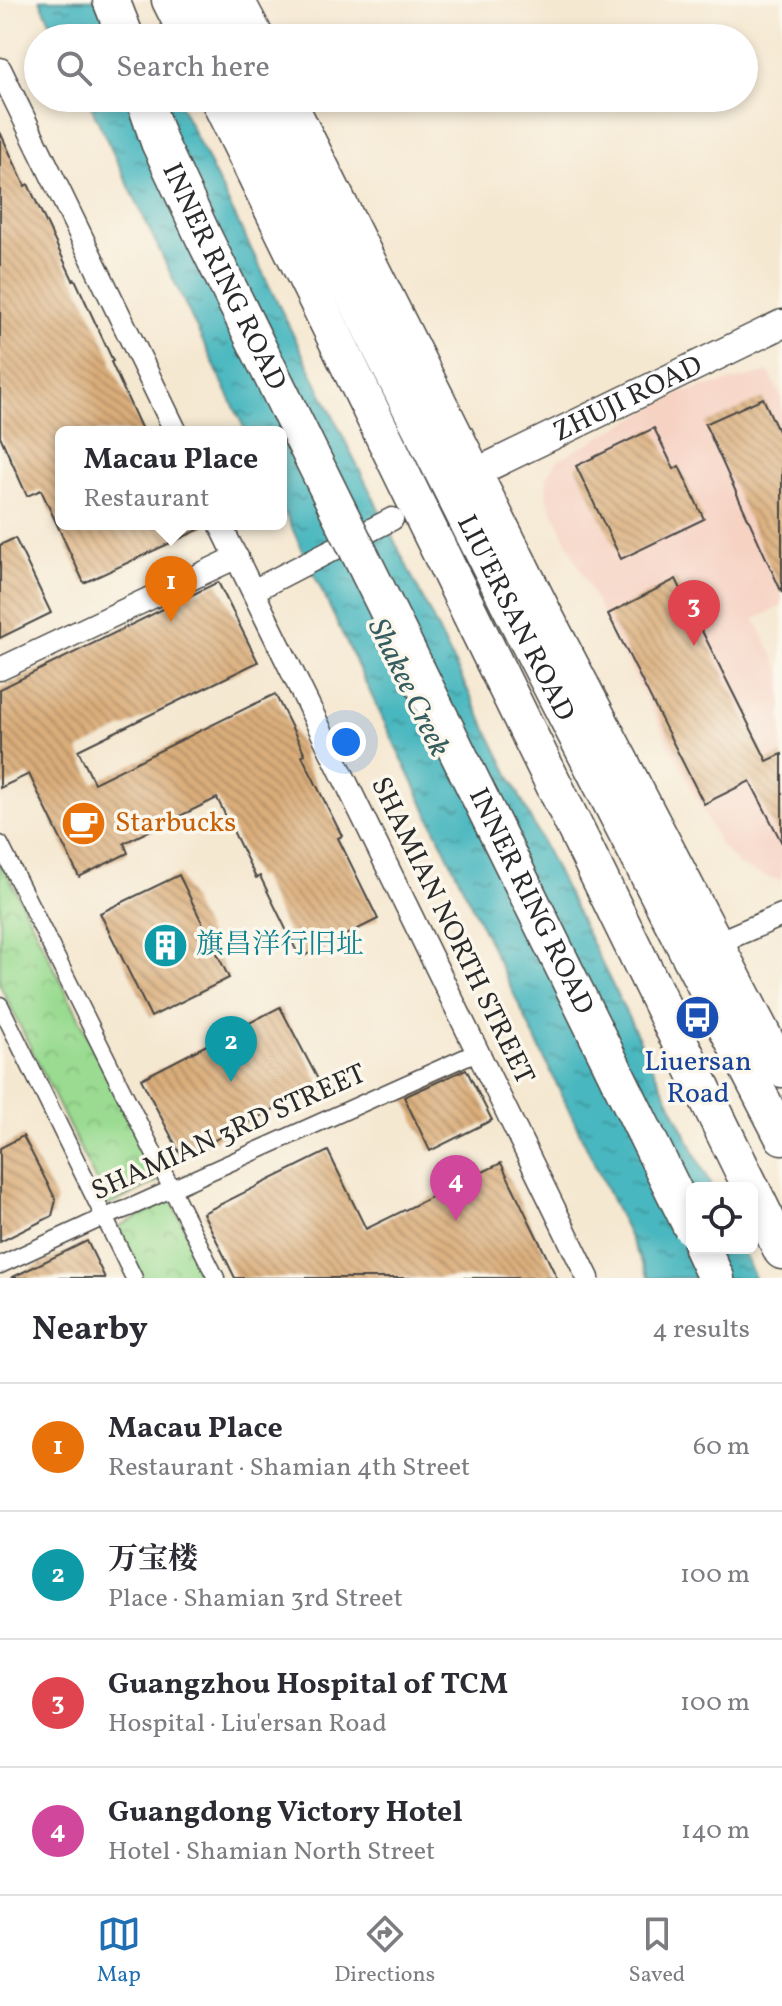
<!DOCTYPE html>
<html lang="en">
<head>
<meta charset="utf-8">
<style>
  :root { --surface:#fff; --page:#f2f2f3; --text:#2b2b33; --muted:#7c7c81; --line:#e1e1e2; --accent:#1f6fb2 }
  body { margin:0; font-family:Vollkorn,"Noto Serif SC",serif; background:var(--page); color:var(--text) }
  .controls { position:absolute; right:24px; bottom:24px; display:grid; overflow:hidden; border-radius:12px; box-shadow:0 4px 12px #0003 }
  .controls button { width:72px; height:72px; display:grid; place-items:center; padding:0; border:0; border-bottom:2px solid var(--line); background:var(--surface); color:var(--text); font:40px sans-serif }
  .you { position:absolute; left:346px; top:742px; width:28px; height:28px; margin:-20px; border:6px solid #fff; border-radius:50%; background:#1a73e8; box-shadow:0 0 0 12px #1a73e833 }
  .badge { display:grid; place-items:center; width:52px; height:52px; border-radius:50%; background:var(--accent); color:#fff; font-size:26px; font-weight:700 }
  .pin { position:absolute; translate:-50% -66px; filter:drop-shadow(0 2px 4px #0008) }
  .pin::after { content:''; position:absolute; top:42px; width:28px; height:24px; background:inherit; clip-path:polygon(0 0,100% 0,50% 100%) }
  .popup { position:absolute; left:55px; top:426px; width:232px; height:104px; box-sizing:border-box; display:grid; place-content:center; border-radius:12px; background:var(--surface); filter:drop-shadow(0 2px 6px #0005); font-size:26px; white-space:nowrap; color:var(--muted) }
  .popup b { font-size:30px; color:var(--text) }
  .popup::after { content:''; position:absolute; left:50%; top:100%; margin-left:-16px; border:16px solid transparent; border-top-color:var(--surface) }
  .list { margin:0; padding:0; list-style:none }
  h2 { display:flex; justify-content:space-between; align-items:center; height:104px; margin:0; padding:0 32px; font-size:34px }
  h2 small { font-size:26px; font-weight:400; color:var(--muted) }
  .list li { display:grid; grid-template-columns:52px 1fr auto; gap:24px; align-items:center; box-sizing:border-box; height:128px; padding:0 32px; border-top:2px solid var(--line) }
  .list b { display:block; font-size:30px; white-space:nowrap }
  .list p { margin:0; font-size:26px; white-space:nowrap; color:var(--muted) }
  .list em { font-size:26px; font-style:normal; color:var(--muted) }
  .icon { flex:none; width:44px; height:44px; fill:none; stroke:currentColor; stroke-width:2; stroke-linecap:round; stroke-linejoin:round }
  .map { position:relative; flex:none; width:782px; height:1278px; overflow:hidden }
  .search { position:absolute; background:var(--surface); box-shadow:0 4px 12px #0003; left:24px; right:24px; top:24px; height:88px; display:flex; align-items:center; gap:20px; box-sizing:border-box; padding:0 28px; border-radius:44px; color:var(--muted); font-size:30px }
  .sheet { height:616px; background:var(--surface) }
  nav { display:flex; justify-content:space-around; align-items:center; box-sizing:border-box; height:112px; border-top:2px solid var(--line); background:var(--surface); font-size:22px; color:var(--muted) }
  nav a { display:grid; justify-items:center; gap:4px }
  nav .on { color:var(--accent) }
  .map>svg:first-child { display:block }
  .built { fill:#f6d2c3 }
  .park { fill:url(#park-crowns); stroke:#62835e; stroke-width:2 }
  .water { fill:url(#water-ripples); stroke:#3a7175; stroke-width:2 }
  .building { fill:url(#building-back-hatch) }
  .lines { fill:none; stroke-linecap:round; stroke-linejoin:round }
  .pedestrian-casing { stroke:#494744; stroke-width:19 }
  .minor-casing { stroke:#494744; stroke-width:25 }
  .tertiary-casing { stroke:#494744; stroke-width:31 }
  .primary-casing { stroke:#494744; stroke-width:37 }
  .trunk-casing { stroke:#494744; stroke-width:39 }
  .pedestrian { stroke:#fff; stroke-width:16 }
  .minor { stroke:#fff; stroke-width:22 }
  .tertiary { stroke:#fff; stroke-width:28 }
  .primary { stroke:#fff; stroke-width:34 }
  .trunk { stroke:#fff; stroke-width:36 }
  .trunk-bridge-casing { stroke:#494744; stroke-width:39; stroke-linecap:butt }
  .trunk-bridge { stroke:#fff; stroke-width:36 }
  .labels { text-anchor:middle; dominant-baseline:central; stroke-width:7; stroke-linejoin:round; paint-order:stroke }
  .street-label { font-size:28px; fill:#2b2b2b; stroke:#fbf7ec }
  .food-label { font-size:28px; fill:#c56008; stroke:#fbf7ec; text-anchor:start }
  .culture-label { font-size:28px; fill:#0d838f; stroke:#fbf7ec; text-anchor:start }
  .transit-label { font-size:28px; fill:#164399; stroke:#fbf7ec }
  .water-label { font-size:30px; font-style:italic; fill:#355c5f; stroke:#fbf7ec }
</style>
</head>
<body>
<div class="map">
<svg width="782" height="1278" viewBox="0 0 782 1278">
  <defs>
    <pattern id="park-crowns" width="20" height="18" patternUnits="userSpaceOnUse" patternTransform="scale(2)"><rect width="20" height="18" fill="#9adb91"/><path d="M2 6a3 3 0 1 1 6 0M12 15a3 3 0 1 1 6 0" fill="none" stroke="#85bc7d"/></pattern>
    <pattern id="water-ripples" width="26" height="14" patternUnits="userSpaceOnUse" patternTransform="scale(2)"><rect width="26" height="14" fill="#48b7bf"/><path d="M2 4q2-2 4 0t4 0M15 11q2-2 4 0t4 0" fill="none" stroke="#3c959b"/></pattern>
    <pattern id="building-back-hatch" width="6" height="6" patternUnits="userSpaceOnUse" patternTransform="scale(2)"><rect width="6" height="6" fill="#daad7a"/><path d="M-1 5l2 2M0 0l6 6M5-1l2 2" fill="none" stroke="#b18d64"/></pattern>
  </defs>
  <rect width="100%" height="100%" fill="#fbf7ec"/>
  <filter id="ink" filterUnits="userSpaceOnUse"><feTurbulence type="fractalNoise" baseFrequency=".0125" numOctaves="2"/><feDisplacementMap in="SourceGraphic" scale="16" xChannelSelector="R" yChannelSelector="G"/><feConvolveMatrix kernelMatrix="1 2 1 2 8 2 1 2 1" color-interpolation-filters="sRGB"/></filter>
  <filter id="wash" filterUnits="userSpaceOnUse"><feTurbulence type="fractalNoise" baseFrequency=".006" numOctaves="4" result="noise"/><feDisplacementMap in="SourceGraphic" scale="32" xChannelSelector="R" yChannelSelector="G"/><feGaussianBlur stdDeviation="1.8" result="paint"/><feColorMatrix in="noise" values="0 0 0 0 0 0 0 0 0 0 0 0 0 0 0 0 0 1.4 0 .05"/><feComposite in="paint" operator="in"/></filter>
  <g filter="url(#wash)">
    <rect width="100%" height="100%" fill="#f5e8d1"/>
    <path class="built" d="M769 372 782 399V606L755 619 782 673V880L770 878 740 866 721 846 577 563 546 496 547 476 558 460 681 393Z"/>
    <path class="park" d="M0 859 160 1180 108 1206 0 985Z
      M171 1200 209 1278H142L118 1227Z"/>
    <path class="water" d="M40 0H129L148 38H58Z
      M87 98H177L712 1188H692V1248H741L755 1278H649L281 505V432H246Z"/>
    <g id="blocks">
      <path class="building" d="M0 132 25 186 28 184 73 280 75 279 113 361 111 362 143 432H61V524H206L207 526 84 583 41 490 27 496 0 436Z
        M763 398 782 440V593L705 424Z
        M654 428 674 469 679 466 704 519 621 559 576 466Z
        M15 538 51 613 0 638V545Z
        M676 579 767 761 782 754V843L750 781 704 804 608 614Z
        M218 582 258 662 78 750 94 783 275 694 305 754 302 756 342 836 338 838 378 919 300 958 260 876 256 878 217 798 124 843 128 853 79 877 29 774 0 788V689Z
        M179 875 229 978 151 1017 100 913Z
        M280 1007 321 1085 182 1157 141 1079Z
        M466 1069 492 1120 430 1151 404 1097Z
        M23 1136 56 1200 52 1216 0 1242V1148Z
        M328 1151 366 1229 501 1163 557 1278H235L203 1213Z
        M87 1241 105 1278H11Z"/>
    </g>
  </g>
  <g filter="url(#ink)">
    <use href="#blocks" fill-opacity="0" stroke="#494744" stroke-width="2"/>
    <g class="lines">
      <defs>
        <path id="pedestrian" d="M0 844 216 1278
          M0 1005 134 1278
          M0 1265 104 1217 129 1208 479 1051"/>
        <path id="minor" d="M0 69 176 432
          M220 524 588 1278
          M253 591 392 519
          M0 669 237 557
          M717 943 782 915"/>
        <g id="tertiary">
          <path id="s1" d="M473 474 782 324"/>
        </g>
        <g id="primary">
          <path d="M204 0 223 38"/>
          <path d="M237 0 257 38"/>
          <path id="s2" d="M254 98 522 632 782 1137"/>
          <path d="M287 98 548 620 782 1070"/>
        </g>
        <path id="trunk" d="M111 0 126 38
          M170 0 189 38
          M218 98 782 1251
          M702 1248 716 1278"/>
      </defs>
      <use href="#pedestrian" class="pedestrian-casing"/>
      <use href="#minor" class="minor-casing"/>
      <use href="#tertiary" class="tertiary-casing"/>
      <use href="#primary" class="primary-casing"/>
      <use href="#trunk" class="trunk-casing"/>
      <use href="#pedestrian" class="pedestrian"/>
      <use href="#minor" class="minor"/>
      <use href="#tertiary" class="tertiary"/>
      <use href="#primary" class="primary"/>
      <use href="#trunk" class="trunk"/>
      <defs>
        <g id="trunk-bridge">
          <path id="s3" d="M144 98 159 142 203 236 692 1228"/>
        </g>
      </defs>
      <use href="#trunk-bridge" class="trunk-bridge-casing"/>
      <use href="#trunk-bridge" class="trunk-bridge"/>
    </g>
  </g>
  <defs>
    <symbol id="cafe-disc" viewBox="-11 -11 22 22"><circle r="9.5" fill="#e8710a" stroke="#fbf7ec"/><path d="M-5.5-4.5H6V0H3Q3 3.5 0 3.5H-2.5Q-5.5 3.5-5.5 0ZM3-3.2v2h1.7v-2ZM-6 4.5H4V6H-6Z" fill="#fff"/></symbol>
    <symbol id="building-disc" viewBox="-11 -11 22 22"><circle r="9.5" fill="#0f9aa8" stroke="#fbf7ec"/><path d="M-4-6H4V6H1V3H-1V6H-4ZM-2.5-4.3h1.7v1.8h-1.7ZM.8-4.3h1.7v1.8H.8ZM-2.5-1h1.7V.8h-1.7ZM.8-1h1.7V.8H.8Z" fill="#fff"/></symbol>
    <symbol id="bus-disc" viewBox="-11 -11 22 22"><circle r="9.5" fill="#1a4fb4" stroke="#fbf7ec"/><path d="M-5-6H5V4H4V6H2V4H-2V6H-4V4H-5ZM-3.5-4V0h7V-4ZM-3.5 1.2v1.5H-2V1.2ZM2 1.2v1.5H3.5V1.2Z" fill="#fff"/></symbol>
  </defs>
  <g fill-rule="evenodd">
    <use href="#cafe-disc" x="58" y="798" width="51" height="51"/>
    <use href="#building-disc" x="140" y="920" width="51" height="51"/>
    <use href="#bus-disc" x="672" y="992" width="51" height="51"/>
  </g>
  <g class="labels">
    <g class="street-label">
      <text stroke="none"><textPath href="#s3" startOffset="196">INNER RING ROAD</textPath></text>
      <text stroke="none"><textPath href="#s1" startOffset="172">ZHUJI ROAD</textPath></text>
      <text stroke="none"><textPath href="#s2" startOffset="582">LIU'ERSAN ROAD</textPath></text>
      <text stroke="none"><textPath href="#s3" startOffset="892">INNER RING ROAD</textPath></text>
      <text transform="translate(452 931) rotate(64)">SHAMIAN NORTH STREET</text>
      <text transform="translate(229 1133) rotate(-24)">SHAMIAN 3RD STREET</text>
    </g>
    <g class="food-label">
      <text x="115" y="823">Starbucks</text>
    </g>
    <g class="culture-label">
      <text x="196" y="945">旗昌洋行旧址</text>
    </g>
    <g class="transit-label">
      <text x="698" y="1062">Liuersan<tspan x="698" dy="32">Road</tspan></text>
    </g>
    <g class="water-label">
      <text transform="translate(408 688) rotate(64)">Shakee Creek</text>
    </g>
  </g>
</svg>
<div class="controls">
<button><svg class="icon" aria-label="locate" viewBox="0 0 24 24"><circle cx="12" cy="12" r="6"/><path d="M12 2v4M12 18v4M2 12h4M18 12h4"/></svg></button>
</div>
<div class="you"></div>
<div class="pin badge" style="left:171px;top:622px;background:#e8710a">1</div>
<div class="popup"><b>Macau Place</b>Restaurant</div>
<div class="pin badge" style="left:231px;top:1082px;background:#0f9aa8">2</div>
<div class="pin badge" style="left:694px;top:646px;background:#e0444e">3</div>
<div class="pin badge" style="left:456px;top:1221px;background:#d1479c">4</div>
<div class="search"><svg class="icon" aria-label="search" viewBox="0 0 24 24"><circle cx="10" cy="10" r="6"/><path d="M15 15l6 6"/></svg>Search here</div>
</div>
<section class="sheet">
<h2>Nearby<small>4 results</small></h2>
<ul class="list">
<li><span class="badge" style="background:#e8710a">1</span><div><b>Macau Place</b><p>Restaurant · Shamian 4th Street</p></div><em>60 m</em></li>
<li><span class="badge" style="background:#0f9aa8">2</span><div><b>万宝楼</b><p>Place · Shamian 3rd Street</p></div><em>100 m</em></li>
<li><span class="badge" style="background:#e0444e">3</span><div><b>Guangzhou Hospital of TCM</b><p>Hospital · Liu'ersan Road</p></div><em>100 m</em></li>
<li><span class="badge" style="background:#d1479c">4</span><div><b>Guangdong Victory Hotel</b><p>Hotel · Shamian North Street</p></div><em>140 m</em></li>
</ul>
</section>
<nav>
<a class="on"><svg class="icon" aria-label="map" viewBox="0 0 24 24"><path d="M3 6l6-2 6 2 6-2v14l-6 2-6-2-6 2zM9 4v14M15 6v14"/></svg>Map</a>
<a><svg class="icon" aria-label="directions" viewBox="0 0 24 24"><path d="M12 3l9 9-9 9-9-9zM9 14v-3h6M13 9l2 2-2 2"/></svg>Directions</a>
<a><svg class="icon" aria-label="saved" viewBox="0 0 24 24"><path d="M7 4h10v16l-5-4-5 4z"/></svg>Saved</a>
</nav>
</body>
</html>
